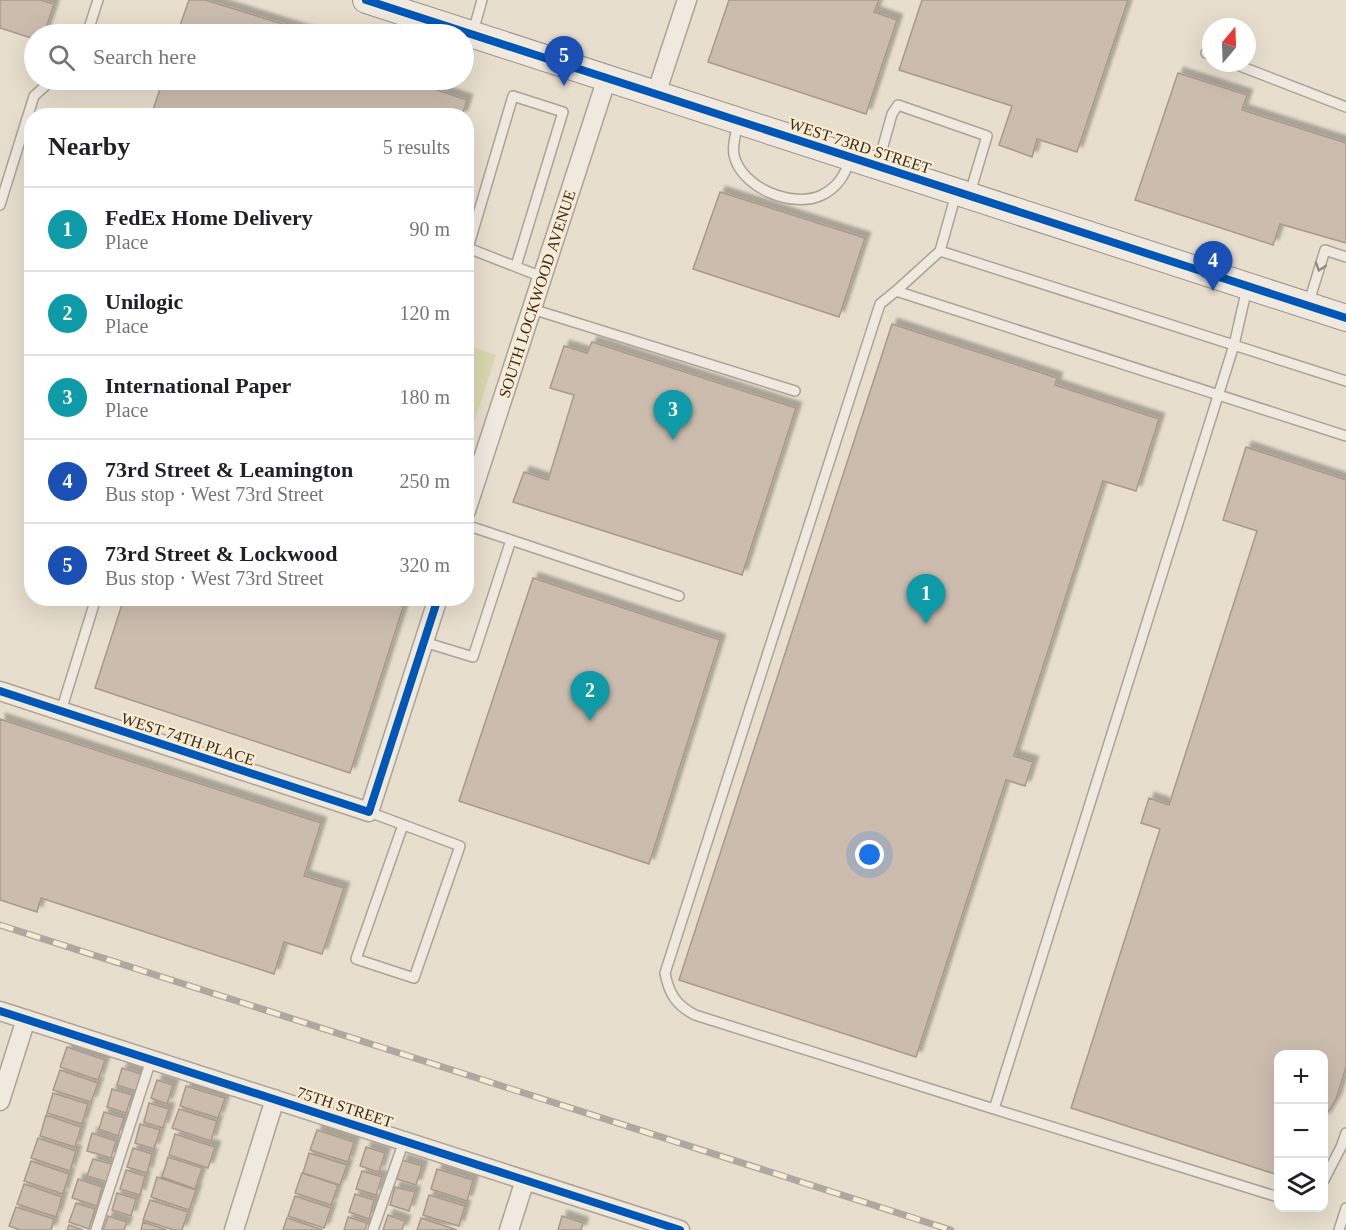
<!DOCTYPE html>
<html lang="en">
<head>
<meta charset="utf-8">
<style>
  :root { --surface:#fff; --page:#f6f6f6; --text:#202124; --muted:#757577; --line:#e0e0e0; --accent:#d93025 }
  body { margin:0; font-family:"Times New Roman",serif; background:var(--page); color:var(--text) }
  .controls { position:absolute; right:18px; bottom:18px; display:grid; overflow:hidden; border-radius:12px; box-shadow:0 6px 24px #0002 }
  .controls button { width:54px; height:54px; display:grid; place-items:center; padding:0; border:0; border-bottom:2px solid var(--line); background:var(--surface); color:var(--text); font:30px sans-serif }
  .compass { position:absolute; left:1202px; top:18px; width:54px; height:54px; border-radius:50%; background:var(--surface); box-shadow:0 6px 24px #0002; rotate:19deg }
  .you { position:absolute; left:870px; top:855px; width:21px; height:21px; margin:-15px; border:4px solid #fff; border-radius:50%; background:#1a73e8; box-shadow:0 0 0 9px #1a73e833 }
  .badge { display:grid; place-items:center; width:39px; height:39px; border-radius:50%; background:var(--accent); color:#fff; font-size:20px; font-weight:700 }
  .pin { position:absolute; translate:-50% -50px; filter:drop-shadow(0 2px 3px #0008) }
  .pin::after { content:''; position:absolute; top:32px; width:21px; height:18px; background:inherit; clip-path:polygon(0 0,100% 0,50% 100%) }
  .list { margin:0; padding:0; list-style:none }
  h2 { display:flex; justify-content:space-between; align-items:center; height:78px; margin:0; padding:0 24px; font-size:26px }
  h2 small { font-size:20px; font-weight:400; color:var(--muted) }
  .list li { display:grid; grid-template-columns:39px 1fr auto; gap:18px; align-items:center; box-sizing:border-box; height:84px; padding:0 24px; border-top:2px solid var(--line) }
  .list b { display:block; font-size:22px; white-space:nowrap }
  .list p { margin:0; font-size:20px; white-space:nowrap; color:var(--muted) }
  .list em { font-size:20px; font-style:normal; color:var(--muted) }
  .icon { flex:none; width:33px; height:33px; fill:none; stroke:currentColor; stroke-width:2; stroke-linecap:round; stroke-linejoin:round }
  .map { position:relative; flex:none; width:1346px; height:1230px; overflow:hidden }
  .search { position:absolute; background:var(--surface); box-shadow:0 6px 24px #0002; left:24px; top:24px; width:450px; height:66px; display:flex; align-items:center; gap:15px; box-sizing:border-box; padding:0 21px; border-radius:33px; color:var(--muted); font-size:22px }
  .panel { position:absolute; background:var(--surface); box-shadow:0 6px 24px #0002; left:24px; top:108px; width:450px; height:498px; border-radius:24px }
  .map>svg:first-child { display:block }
  .green { fill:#d9d7ae }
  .building { fill:#cbbcae; stroke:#a8998c; stroke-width:1.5; filter:url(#shadow) }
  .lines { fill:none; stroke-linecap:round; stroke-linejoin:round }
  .lane-casing { stroke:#aca397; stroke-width:12 }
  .street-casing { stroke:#aca397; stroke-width:21 }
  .secondary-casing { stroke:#9c9286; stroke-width:28 }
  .lane { stroke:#efe9e0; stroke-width:9 }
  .street { stroke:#efe9e0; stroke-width:18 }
  .secondary { stroke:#efe9e0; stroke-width:26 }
  .rail-casing { stroke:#aea8a0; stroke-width:7 }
  .rail { stroke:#f8ecd3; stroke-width:4.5; stroke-dasharray:14; stroke-linecap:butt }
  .cycleway-casing { stroke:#f8ecd3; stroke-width:11 }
  .cycleway { stroke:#0057b8; stroke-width:8 }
  .oneway { stroke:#968a7e }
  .labels { text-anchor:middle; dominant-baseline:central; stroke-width:4.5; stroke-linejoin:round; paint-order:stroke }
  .street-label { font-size:16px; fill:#3c2b1d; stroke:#f8ecd3 }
</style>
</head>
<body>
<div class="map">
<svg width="1346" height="1230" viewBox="0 0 1346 1230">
  <defs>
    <filter id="shadow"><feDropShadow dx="5.5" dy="-5.5" stdDeviation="1.5" flood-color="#0004"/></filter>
  </defs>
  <rect width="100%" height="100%" fill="#e7decd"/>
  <path class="green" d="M467 345 496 355 467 444 466 345Z"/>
  <path class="building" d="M0 0H40L54 4 44 34H34V39L0 28Z
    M189 0H205L315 34H177Z
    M729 0H879L874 12 897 20 866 114 708 62Z
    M922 0H1128L1077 152 1037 139 1032 157 999 145 1012 106 899 70Z
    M1178 73 1247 95 1242 110 1346 143V243L1280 224 1273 245 1135 200Z
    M163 80H441L437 90 467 100 462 116H151Z
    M720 192 865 238 839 317 693 269Z
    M892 324 1057 378 1055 385 1159 419 1136 491 1103 481 1014 756 1033 762 1025 786 1006 780 916 1057 679 980Z
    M592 342 796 408 742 575 513 502 524 472 548 480 574 395 550 388 564 346 587 353Z
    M1246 447 1346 480V1067L1336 1099 1324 1119V1054H1278V1175L1071 1108 1160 829 1141 823 1149 798 1169 805 1257 531 1223 520Z
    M533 578 720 640 649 864 459 801Z
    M124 598H406L350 773 95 688Z
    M0 719 321 823 304 876 344 888 322 954 284 942 274 974 41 898 37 912 0 900Z
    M67 1047 105 1060 98 1080 60 1067Z
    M122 1068 141 1074 136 1091 117 1085Z
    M60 1070 98 1083 91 1102 53 1090Z
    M157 1080 173 1085 167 1104 151 1098Z
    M186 1086 225 1098 218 1118 180 1106Z
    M112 1089 132 1095 126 1113 107 1107Z
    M53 1093 88 1104 82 1124 47 1113Z
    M149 1103 169 1109 163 1128 144 1122Z
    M179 1109 217 1121 211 1141 172 1128Z
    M104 1112 124 1118 118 1136 99 1129Z
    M46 1115 81 1127 75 1147 40 1136Z
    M140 1124 160 1130 154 1149 135 1143Z
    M317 1130 354 1142 348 1162 310 1150Z
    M92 1133 116 1141 111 1158 87 1151Z
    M175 1134 215 1147 208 1168 169 1155Z
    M38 1138 76 1151 70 1171 31 1158Z
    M366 1147 385 1153 379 1172 360 1166Z
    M133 1148 152 1154 147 1173 127 1167Z
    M309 1153 347 1165 340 1185 303 1173Z
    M168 1157 202 1168 195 1189 162 1177Z
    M93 1159 112 1164 107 1182 87 1176Z
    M402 1160 422 1166 416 1185 397 1179Z
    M31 1161 69 1174 63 1194 24 1181Z
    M437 1169 473 1180 467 1201 431 1189Z
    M126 1170 145 1176 140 1195 120 1189Z
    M362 1171 382 1177 376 1195 356 1189Z
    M302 1173 338 1185 331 1205 295 1193Z
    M157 1177 196 1190 189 1210 151 1197Z
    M78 1179 102 1187 97 1206 72 1198Z
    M24 1184 62 1197 56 1217 17 1204Z
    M395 1187 415 1192 409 1211 390 1205Z
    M117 1193 136 1199 131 1216 112 1210Z
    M355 1194 374 1200 369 1219 349 1212Z
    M429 1195 465 1206 459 1226 423 1215Z
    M295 1196 331 1208 324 1228 288 1216Z
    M150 1200 188 1212 182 1230H174L143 1220Z
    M76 1203 95 1209 89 1229 69 1222Z
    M16 1207 54 1219 51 1230H20L9 1226Z
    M388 1215 405 1221 402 1230H383Z
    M108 1216 127 1222 124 1230H103Z
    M562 1216 583 1223 581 1230H558Z
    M348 1217 367 1223 365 1230H344Z
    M287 1218 323 1230H283Z
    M421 1218 457 1230H417Z
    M143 1222 167 1230H141Z
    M69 1225 83 1230H67Z"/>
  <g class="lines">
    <defs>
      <path id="lane" d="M473 32 482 0
        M85 34 90 25 98 0
        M1206 53 1211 55
        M1232 63 1346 107
        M738 123C736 134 732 144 734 155 741 188 793 209 822 195 838 187 845 175 850 159
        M878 164 892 114 898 105 987 136 970 193
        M956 194 940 251 896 291 1346 436
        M0 205 34 96 52 80
        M940 251 1346 381
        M516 266 563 112 513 96 468 248 542 277
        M896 291 880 304 665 973C669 994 676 1005 695 1015L994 1109 1278 1197
        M1308 305 1325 250 1346 257
        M532 309 795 391
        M511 540 679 596
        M424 642 473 657 511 540 466 525
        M61 711 96 598
        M369 812 460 846 414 978 356 959 403 825
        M994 1109 1234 345 1247 288
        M1324 1180 1341 1147 1346 1133
        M96 1230 151 1060
        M373 1230 404 1141
        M1339 1230 1346 1208"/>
      <path id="street" d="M656 94 687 0
        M466 511 607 78
        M0 691 369 812 438 598
        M0 1011 680 1230
        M0 1101 26 1019
        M234 1230 275 1099
        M509 1230 525 1180"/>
      <path id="secondary" d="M366 0 1346 318"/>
    </defs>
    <use href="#lane" class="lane-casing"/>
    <use href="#street" class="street-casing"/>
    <use href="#secondary" class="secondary-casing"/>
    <use href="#lane" class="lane"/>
    <use href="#street" class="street"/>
    <use href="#secondary" class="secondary"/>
    <defs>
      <path id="rail" d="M0 925 951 1230"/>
    </defs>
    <use href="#rail" class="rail-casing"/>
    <use href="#rail" class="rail"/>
    <defs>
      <path id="cycleway" d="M366 0 1346 318
        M0 691 369 812 438 598
        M0 1011 680 1230"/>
    </defs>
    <use href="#cycleway" class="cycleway-casing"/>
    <use href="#cycleway" class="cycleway"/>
  </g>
  <defs><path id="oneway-chevron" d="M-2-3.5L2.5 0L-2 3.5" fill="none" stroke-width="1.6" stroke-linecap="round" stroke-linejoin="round" transform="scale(1.5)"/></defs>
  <use class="oneway" href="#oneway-chevron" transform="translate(1320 267) rotate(108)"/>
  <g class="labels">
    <g class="street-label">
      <text transform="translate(860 146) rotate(18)">WEST 73RD STREET</text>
      <text transform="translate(537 294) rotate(-72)">SOUTH LOCKWOOD AVENUE</text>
      <text transform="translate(188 739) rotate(18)">WEST 74TH PLACE</text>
      <text transform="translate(345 1107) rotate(18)">75TH STREET</text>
    </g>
  </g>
</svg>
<div class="controls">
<button>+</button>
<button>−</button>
<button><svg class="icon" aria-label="layers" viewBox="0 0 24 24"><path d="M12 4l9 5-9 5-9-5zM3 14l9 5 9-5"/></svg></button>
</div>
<svg class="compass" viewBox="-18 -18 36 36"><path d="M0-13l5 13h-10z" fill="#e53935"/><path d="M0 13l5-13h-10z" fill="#757577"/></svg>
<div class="you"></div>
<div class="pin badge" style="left:926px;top:624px;background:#0f9aa8">1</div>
<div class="pin badge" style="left:590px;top:721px;background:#0f9aa8">2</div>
<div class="pin badge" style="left:673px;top:440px;background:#0f9aa8">3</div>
<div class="pin badge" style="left:1213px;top:291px;background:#1a4fb4">4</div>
<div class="pin badge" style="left:564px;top:86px;background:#1a4fb4">5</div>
<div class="search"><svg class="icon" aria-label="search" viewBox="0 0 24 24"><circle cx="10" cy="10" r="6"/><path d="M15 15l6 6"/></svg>Search here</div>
<section class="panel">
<h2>Nearby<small>5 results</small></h2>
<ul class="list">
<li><span class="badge" style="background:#0f9aa8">1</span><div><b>FedEx Home Delivery</b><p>Place</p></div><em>90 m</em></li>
<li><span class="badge" style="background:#0f9aa8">2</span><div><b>Unilogic</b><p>Place</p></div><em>120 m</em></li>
<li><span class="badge" style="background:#0f9aa8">3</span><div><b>International Paper</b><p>Place</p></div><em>180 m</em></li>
<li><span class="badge" style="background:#1a4fb4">4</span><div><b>73rd Street &amp; Leamington</b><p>Bus stop · West 73rd Street</p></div><em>250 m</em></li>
<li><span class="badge" style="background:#1a4fb4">5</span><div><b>73rd Street &amp; Lockwood</b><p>Bus stop · West 73rd Street</p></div><em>320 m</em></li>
</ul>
</section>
</div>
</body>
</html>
